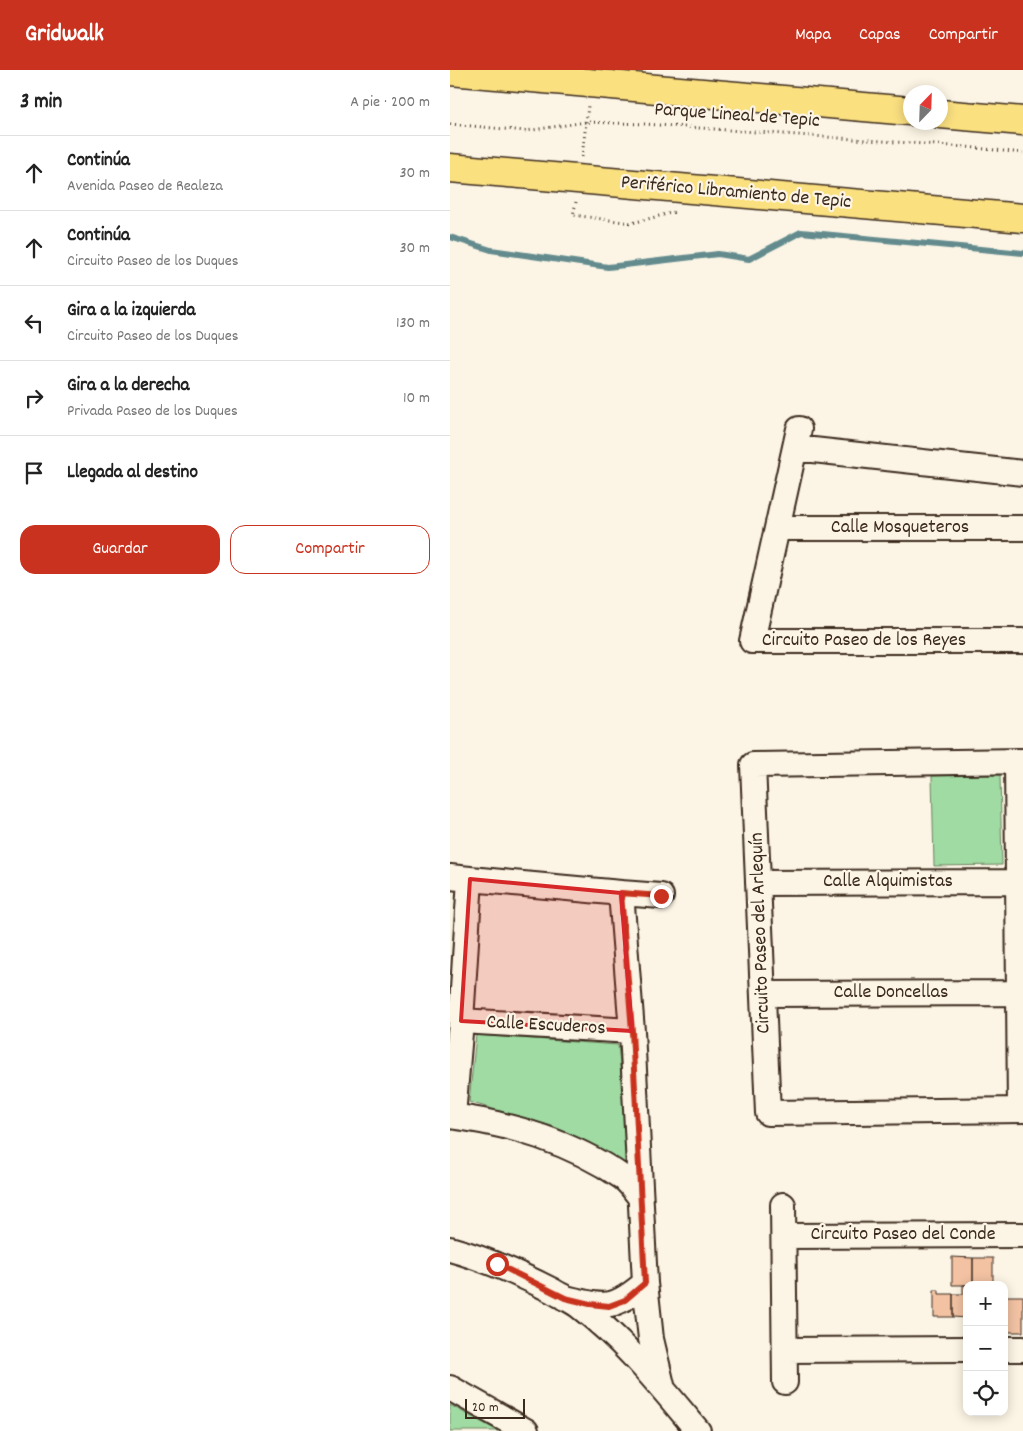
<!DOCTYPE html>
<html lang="es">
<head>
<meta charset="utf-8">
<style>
  :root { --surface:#fff; --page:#f2f2f2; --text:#222; --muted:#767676; --line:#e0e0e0; --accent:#c8321e }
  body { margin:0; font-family:Dekko,sans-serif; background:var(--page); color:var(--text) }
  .controls { position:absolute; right:15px; bottom:15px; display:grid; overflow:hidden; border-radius:10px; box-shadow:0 2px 12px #0003 }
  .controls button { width:45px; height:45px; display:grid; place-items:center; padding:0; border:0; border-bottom:1px solid var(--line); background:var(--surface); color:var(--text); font:25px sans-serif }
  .compass { position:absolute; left:453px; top:15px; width:45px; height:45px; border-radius:50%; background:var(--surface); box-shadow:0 2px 12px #0003; rotate:23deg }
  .scale { position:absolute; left:15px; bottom:12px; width:60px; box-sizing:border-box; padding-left:5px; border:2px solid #3b2a1e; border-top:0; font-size:14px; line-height:18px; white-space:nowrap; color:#3b2a1e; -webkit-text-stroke:4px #fcf5e5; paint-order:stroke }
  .stop { position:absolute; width:15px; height:15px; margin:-11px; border:4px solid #c8321e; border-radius:50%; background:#fff }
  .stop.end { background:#c8321e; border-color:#fff; box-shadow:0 1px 5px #0008 }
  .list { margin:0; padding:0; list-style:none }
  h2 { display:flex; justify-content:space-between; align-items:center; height:65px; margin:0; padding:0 20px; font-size:21px }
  h2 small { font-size:16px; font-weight:400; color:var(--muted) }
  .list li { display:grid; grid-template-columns:32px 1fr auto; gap:15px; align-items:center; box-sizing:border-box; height:75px; padding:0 20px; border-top:1px solid var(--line) }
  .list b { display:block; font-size:19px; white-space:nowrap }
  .list p { margin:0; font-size:16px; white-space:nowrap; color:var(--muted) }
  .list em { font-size:16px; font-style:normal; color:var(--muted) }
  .actions { display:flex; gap:10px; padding:15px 20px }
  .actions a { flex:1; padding:11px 0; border:1px solid var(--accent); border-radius:15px; text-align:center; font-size:18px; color:var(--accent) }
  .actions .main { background:var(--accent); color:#fff }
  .icon { flex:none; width:28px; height:28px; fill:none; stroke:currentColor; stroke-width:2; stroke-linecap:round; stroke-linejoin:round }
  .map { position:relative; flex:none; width:573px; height:1361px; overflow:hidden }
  header { display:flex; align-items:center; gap:30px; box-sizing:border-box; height:70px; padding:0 25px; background:var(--accent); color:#fff }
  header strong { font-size:24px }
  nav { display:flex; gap:28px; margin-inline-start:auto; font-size:18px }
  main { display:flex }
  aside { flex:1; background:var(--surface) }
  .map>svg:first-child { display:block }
  .green { fill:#9fdba2; stroke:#6d8260 }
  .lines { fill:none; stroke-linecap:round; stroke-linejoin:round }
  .stream { stroke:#638b8e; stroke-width:6 }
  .building { fill:#f2c2a2; stroke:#3b2a1e }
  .minor-casing { stroke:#3b2a1e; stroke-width:28 }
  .trunk-casing { stroke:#3b2a1e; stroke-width:31 }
  .path { stroke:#3b2a1e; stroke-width:3; stroke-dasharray:1 4; stroke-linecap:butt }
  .minor { stroke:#fcf5e5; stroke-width:24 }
  .trunk { stroke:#fbe080; stroke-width:28 }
  .route { stroke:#c8321e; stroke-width:6 }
  .marked { fill:#d62828; fill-opacity:0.2; stroke:#d62828; stroke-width:4; stroke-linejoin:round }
  .labels { text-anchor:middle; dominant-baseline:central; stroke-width:4.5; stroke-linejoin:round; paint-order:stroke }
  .street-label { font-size:20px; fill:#3b2a1e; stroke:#fcf5e5 }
</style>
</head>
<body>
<header>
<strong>Gridwalk</strong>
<nav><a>Mapa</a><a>Capas</a><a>Compartir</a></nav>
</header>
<main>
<aside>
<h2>3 min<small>A pie · 200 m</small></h2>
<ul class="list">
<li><svg class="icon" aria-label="ahead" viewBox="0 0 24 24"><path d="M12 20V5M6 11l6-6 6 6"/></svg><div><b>Continúa</b><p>Avenida Paseo de Realeza</p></div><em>30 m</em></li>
<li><svg class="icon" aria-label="ahead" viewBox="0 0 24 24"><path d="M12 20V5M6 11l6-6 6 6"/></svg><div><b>Continúa</b><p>Circuito Paseo de los Duques</p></div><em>30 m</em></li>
<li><svg class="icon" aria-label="left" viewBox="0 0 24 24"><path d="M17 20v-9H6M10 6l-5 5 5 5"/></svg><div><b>Gira a la izquierda</b><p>Circuito Paseo de los Duques</p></div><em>130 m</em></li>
<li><svg class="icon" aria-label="right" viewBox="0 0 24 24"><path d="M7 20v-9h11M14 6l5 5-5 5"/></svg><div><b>Gira a la derecha</b><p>Privada Paseo de los Duques</p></div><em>10 m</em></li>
<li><svg class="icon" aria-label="arrive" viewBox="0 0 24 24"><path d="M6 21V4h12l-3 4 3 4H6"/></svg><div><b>Llegada al destino</b></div></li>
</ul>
<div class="actions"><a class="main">Guardar</a><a>Compartir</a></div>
</aside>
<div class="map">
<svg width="573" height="1361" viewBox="0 0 573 1361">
  <rect width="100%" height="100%" fill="#fcf5e5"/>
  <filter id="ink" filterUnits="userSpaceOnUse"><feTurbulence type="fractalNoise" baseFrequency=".02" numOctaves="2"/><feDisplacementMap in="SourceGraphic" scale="10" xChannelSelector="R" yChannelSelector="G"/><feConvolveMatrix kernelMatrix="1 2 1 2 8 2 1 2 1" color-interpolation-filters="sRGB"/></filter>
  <g filter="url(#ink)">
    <path class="green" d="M550 705 552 795 484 796 482 706Z
      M26 965 168 975 180 1097 136 1071 102 1056 19 1032Z
      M0 1335 48 1361H0Z"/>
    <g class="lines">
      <path class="stream" d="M0 167 41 180 158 197 268 184 299 189 351 162 573 183"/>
    </g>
    <path class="building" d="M502 1187 523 1188V1215H502Z
      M523 1188H543V1215H523Z
      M513 1215H517V1248L503 1247V1224H513Z
      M484 1220H489V1224H503V1247H484Z
      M554 1226H573V1262H554Z"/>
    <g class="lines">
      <defs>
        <path id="minor" d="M349 359 302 571H573
          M345 378 573 403
          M328 458H573
          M567 691 570 1040
          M573 691 303 695 318 1043 573 1040
          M0 807 20 809
          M308 813 568 812
          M171 823 211 826
          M313 924 569 923
          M11 951 182 961
          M0 1046C59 1053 123 1073 172 1107 179 1112 185 1121 190 1127
          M3 1046 11 951 20 809 171 823 182 961 195 1213C162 1241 156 1237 115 1228
          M333 1135 335 1312
          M334 1166 573 1165
          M0 1179C36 1189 70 1204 103 1221 111 1226 121 1230 129 1236 176 1272 211 1317 248 1361
          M195 1213 201 1269 212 1315
          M554 1279H573
          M335 1280 517 1279
          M0 1318 76 1361"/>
        <path id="trunk" d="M0 1 460 41
          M490 44 573 51
          M0 98 573 148"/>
      </defs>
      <use href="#minor" class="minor-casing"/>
      <use href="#trunk" class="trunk-casing"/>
      <path class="path" d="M0 54 76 61 136 52 194 54 516 77 573 83
        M132 87 138 36
        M126 132 123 145 182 153 225 142"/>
      <use href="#minor" class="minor"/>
      <use href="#trunk" class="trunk"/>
    </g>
  </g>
  <g class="lines" filter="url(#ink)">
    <path class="route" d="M47 1194 115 1228 140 1234 159 1236 175 1230 195 1213 182 961 171 823 211 826"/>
  </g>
  <path class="marked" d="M20 809 171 823 182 961 11 951Z"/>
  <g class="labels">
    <g class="street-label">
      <text transform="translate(287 46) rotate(4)">Parque Lineal de Tepic</text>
      <text transform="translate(286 123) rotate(5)">Periférico Libramiento de Tepic</text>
      <text x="450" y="458">Calle Mosqueteros</text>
      <text x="414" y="571">Circuito Paseo de los Reyes</text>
      <text x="438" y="812">Calle Alquimistas</text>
      <text transform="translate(311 863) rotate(-92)">Circuito Paseo del Arlequín</text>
      <text x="441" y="923">Calle Doncellas</text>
      <text transform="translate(96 956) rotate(3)">Calle Escuderos</text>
      <text x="453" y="1165">Circuito Paseo del Conde</text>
    </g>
  </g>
</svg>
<div class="controls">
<button>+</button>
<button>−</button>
<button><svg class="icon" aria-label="locate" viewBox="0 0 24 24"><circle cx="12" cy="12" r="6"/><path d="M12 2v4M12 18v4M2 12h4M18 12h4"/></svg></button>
</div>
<svg class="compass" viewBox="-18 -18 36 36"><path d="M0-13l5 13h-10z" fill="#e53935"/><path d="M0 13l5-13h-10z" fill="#767676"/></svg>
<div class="scale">20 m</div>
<div class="stop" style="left:47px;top:1194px"></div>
<div class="stop end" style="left:211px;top:826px"></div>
</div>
</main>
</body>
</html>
